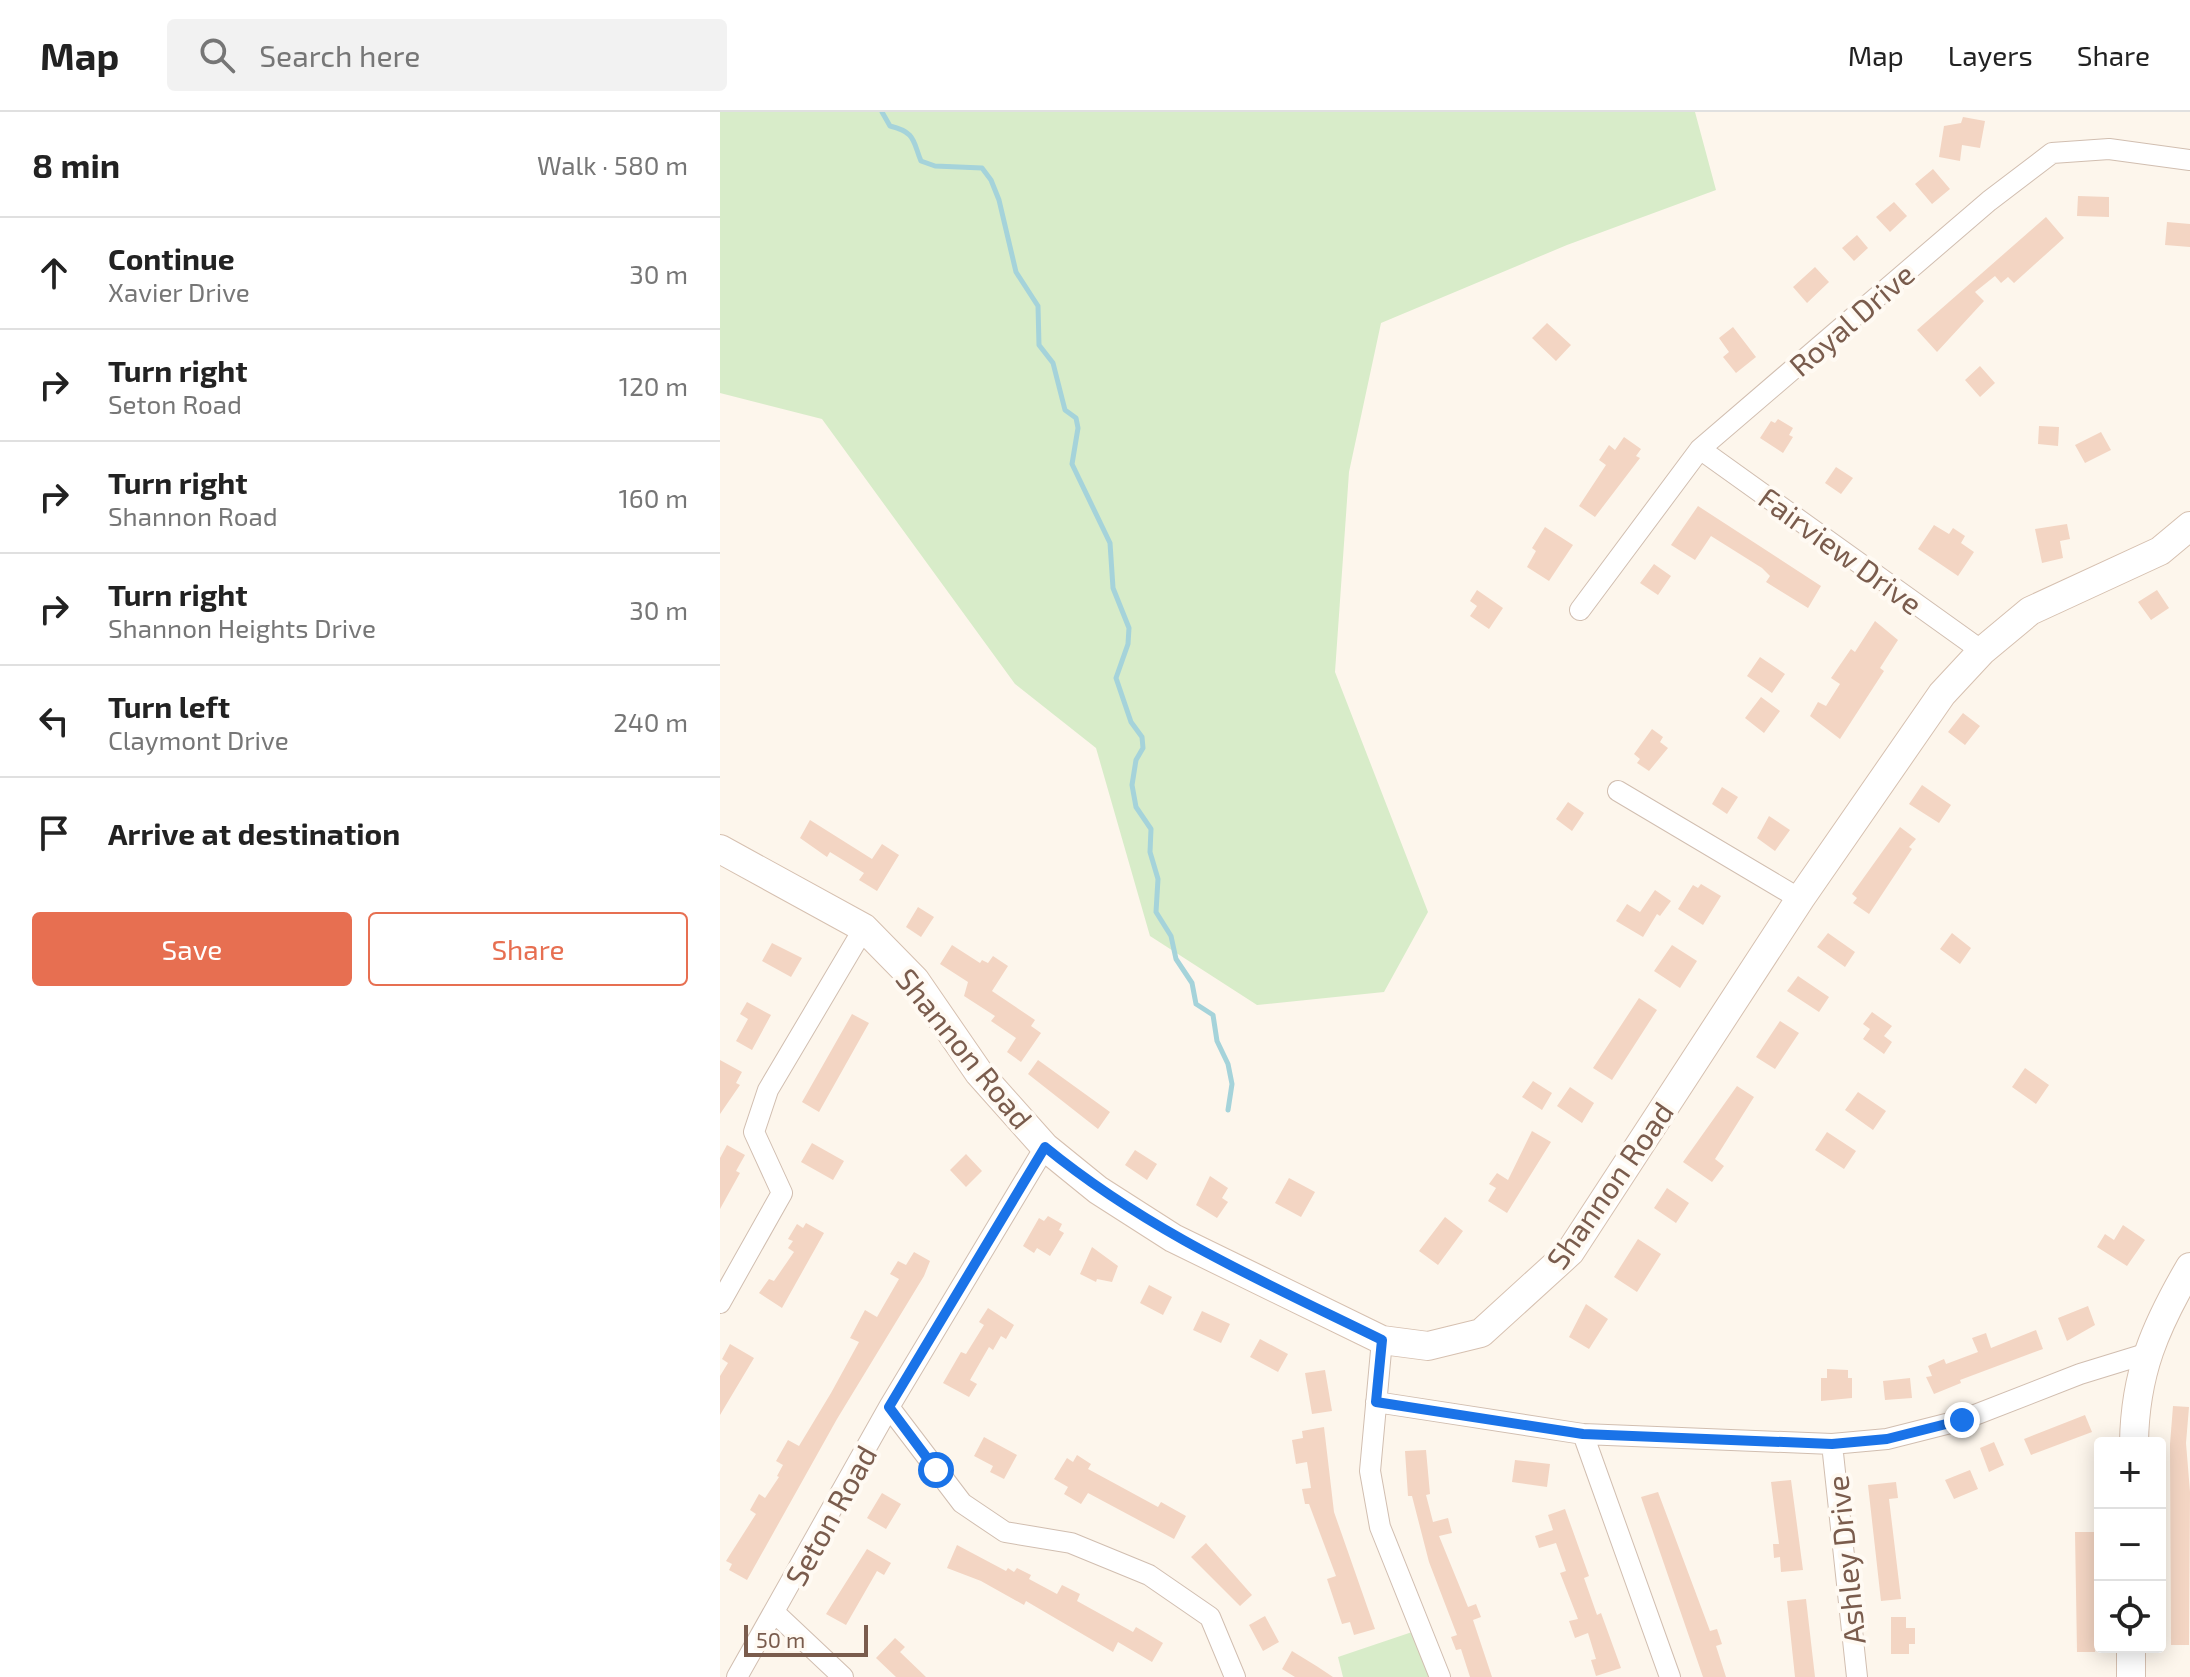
<!DOCTYPE html>
<html lang="en">
<head>
<meta charset="utf-8">
<style>
  :root { --surface:#fff; --page:#f2f2f2; --text:#222; --muted:#767676; --line:#e0e0e0; --accent:#e76f51 }
  body { margin:0; font-family:"Exo 2",sans-serif; background:var(--page); color:var(--text) }
  .controls { position:absolute; right:24px; bottom:24px; display:grid; overflow:hidden; border-radius:8px; box-shadow:0 4px 20px #0003 }
  .controls button { width:72px; height:72px; display:grid; place-items:center; padding:0; border:0; border-bottom:2px solid var(--line); background:var(--surface); color:var(--text); font:40px sans-serif }
  .scale { position:absolute; left:24px; bottom:20px; width:124px; box-sizing:border-box; padding-left:8px; border:4px solid #7a5c4d; border-top:0; font-size:22px; line-height:28px; white-space:nowrap; color:#7a5c4d; -webkit-text-stroke:6px #fffaf3; paint-order:stroke }
  .stop { position:absolute; width:24px; height:24px; margin:-18px; border:6px solid #1a73e8; border-radius:50%; background:#fff }
  .stop.end { background:#1a73e8; border-color:#fff; box-shadow:0 2px 8px #0008 }
  .list { margin:0; padding:0; list-style:none }
  h2 { display:flex; justify-content:space-between; align-items:center; height:104px; margin:0; padding:0 32px; font-size:34px }
  h2 small { font-size:26px; font-weight:400; color:var(--muted) }
  .list li { display:grid; grid-template-columns:52px 1fr auto; gap:24px; align-items:center; box-sizing:border-box; height:112px; padding:0 32px; border-top:2px solid var(--line) }
  .list b { display:block; font-size:30px; white-space:nowrap }
  .list p { margin:0; font-size:26px; white-space:nowrap; color:var(--muted) }
  .list em { font-size:26px; font-style:normal; color:var(--muted) }
  .actions { display:flex; gap:16px; padding:24px 32px }
  .actions a { flex:1; padding:18px 0; border:2px solid var(--accent); border-radius:8px; text-align:center; font-size:28px; color:var(--accent) }
  .actions .main { background:var(--accent); color:#fff }
  .icon { flex:none; width:44px; height:44px; fill:none; stroke:currentColor; stroke-width:2; stroke-linecap:round; stroke-linejoin:round }
  .map { position:relative; flex:none; width:1470px; height:1565px; overflow:hidden }
  header { display:flex; align-items:center; gap:48px; box-sizing:border-box; height:112px; padding:0 40px; background:var(--surface); border-bottom:2px solid var(--line) }
  header strong { font-size:38px }
  nav { display:flex; gap:44px; margin-inline-start:auto; font-size:28px }
  .search { width:560px; height:72px; background:var(--page); display:flex; align-items:center; gap:20px; box-sizing:border-box; padding:0 28px; border-radius:8px; color:var(--muted); font-size:30px }
  main { display:flex }
  aside { flex:1; background:var(--surface) }
  .map>svg:first-child { display:block }
  .green { fill:#d8ecc9 }
  .lines { fill:none; stroke-linecap:round; stroke-linejoin:round }
  .stream { stroke:#a5d3da; stroke-width:5 }
  .building { fill:#f3d5c3 }
  .street-casing { stroke:#d1beb0; stroke-width:22 }
  .secondary-casing { stroke:#d6c0b0; stroke-width:30 }
  .street { stroke:#fff; stroke-width:20 }
  .secondary { stroke:#fff; stroke-width:28 }
  .route { stroke:#1a73e8; stroke-width:10 }
  .labels { text-anchor:middle; dominant-baseline:central; stroke-width:8; stroke-linejoin:round; paint-order:stroke }
  .street-label { font-size:30px; fill:#7a5c4d; stroke:#fffaf3 }
</style>
</head>
<body>
<header>
<strong>Map</strong>
<div class="search"><svg class="icon" aria-label="search" viewBox="0 0 24 24"><circle cx="10" cy="10" r="6"/><path d="M15 15l6 6"/></svg>Search here</div>
<nav><a>Map</a><a>Layers</a><a>Share</a></nav>
</header>
<main>
<aside>
<h2>8 min<small>Walk · 580 m</small></h2>
<ul class="list">
<li><svg class="icon" aria-label="ahead" viewBox="0 0 24 24"><path d="M12 20V5M6 11l6-6 6 6"/></svg><div><b>Continue</b><p>Xavier Drive</p></div><em>30 m</em></li>
<li><svg class="icon" aria-label="right" viewBox="0 0 24 24"><path d="M7 20v-9h11M14 6l5 5-5 5"/></svg><div><b>Turn right</b><p>Seton Road</p></div><em>120 m</em></li>
<li><svg class="icon" aria-label="right" viewBox="0 0 24 24"><path d="M7 20v-9h11M14 6l5 5-5 5"/></svg><div><b>Turn right</b><p>Shannon Road</p></div><em>160 m</em></li>
<li><svg class="icon" aria-label="right" viewBox="0 0 24 24"><path d="M7 20v-9h11M14 6l5 5-5 5"/></svg><div><b>Turn right</b><p>Shannon Heights Drive</p></div><em>30 m</em></li>
<li><svg class="icon" aria-label="left" viewBox="0 0 24 24"><path d="M17 20v-9H6M10 6l-5 5 5 5"/></svg><div><b>Turn left</b><p>Claymont Drive</p></div><em>240 m</em></li>
<li><svg class="icon" aria-label="arrive" viewBox="0 0 24 24"><path d="M6 21V4h12l-3 4 3 4H6"/></svg><div><b>Arrive at destination</b></div></li>
</ul>
<div class="actions"><a class="main">Save</a><a>Share</a></div>
</aside>
<div class="map">
<svg width="1470" height="1565" viewBox="0 0 1470 1565">
  <rect width="100%" height="100%" fill="#fdf6ec"/>
  <path class="green" d="M0 0H975L996 78 847 133 661 211 629 360 615 560 708 800 664 880 537 893 430 824 376 636 295 572 102 307 0 281Z
    M701 1517 720 1565H623L618 1545Z"/>
  <g class="lines">
    <path class="stream" d="M162 0 170 14C196 20 193 30 201 49L215 54 262 56 271 68 279 88 296 160 318 194 319 233 333 251 345 298 356 306 358 316 352 352 390 431 393 476 409 516 408 532 396 566 411 610 422 625 423 636 416 648 412 673 416 695 431 717 430 740 438 767 436 800 451 824 456 847 472 871 476 892 493 903 497 929 508 952 512 972 508 998"/>
  </g>
  <path class="building" d="M1243 5 1265 9 1260 36 1242 33 1240 49 1219 45 1224 14 1241 11Z
    M1213 57 1230 77 1212 92 1195 72Z
    M1358 84 1389 85V105L1357 104Z
    M1174 90 1187 104 1170 120 1156 105Z
    M1326 105 1344 126 1294 171 1288 165 1281 171 1275 164 1255 180 1264 189 1217 240 1197 218Z
    M1447 110 1470 112V135L1445 133Z
    M1137 123 1148 136 1134 149 1122 136Z
    M1095 155 1109 170 1087 191 1073 175Z
    M827 211 851 233 836 249 812 226Z
    M1013 215 1036 245 1016 261 1003 245 1009 240 999 226Z
    M1260 254 1275 271 1260 285 1245 268Z
    M1058 307 1073 316 1069 323 1073 325 1063 341 1040 326 1051 309 1055 311Z
    M1319 314 1339 315 1338 334 1318 332Z
    M1381 320 1391 338 1365 351 1355 333Z
    M904 325 921 337 916 344 920 346 875 405 859 394 886 353 879 348 889 333 895 338Z
    M1116 355 1133 366 1121 382 1105 371Z
    M978 394 1101 474 1088 496 1046 470 1050 464 1042 456 991 424 975 448 951 433Z
    M1347 412 1350 427 1340 429 1343 446 1322 451 1315 417Z
    M1214 413 1229 422 1233 416 1245 424 1241 431 1254 440 1238 464 1198 437Z
    M825 415 853 433 829 469 807 455 816 439 812 436Z
    M934 452 951 464 938 483 920 471Z
    M757 478 783 496 769 517 750 504 757 494 750 489Z
    M1437 478 1449 496 1431 508 1418 490Z
    M1155 509 1178 528 1160 556 1164 559 1120 627 1090 604 1098 590 1106 594 1120 572 1111 566 1131 537 1135 540Z
    M1040 545 1065 562 1052 581 1027 564Z
    M1041 585 1060 599 1044 621 1025 606Z
    M1243 601 1260 614 1245 633 1228 620Z
    M932 617 943 625 940 630 948 636 929 659 917 651 920 647 914 642Z
    M1202 673 1231 693 1219 711 1189 692Z
    M1002 675 1018 685 1007 702 992 692Z
    M848 690 864 701 852 719 836 707Z
    M1049 704 1070 718 1055 739 1037 726Z
    M90 708 152 747 162 732 179 743 157 779 139 768 144 761 110 740 107 745 80 726Z
    M1180 715 1196 727 1189 735 1192 737 1149 802 1133 791 1137 786 1132 782Z
    M981 772 1001 784 983 813 958 797 973 773 978 776Z
    M935 778 951 789 940 804 937 802 923 825 896 809 907 792 920 800Z
    M198 795 214 805 201 825 186 815Z
    M1108 821 1135 840 1125 855 1097 835Z
    M1232 821 1251 836 1240 852 1220 837Z
    M52 831 82 846 71 865 42 849Z
    M232 833 260 851 262 848 268 851 273 844 288 854 272 879 315 908 311 914 321 921 301 950 287 940 296 926 271 909 275 904 244 884 248 870 220 852Z
    M952 833 977 849 960 876 934 859Z
    M1078 864 1109 885 1099 900 1067 879Z
    M919 886 937 898 892 968 873 956Z
    M27 890 51 903 32 938 16 929 28 907 20 902Z
    M1152 900 1172 914 1164 924 1172 930 1164 942 1143 927 1150 917 1143 912Z
    M132 902 149 911 99 1000 82 990Z
    M1060 909 1079 921 1055 957 1036 945Z
    M0 948 22 960 16 971 20 973 0 1002Z
    M318 948 390 1000 378 1017 308 962Z
    M1305 956 1329 973 1316 992 1292 975Z
    M813 969 832 981 822 998 802 985Z
    M1017 974 1034 985 995 1047 1004 1054 992 1070 963 1050Z
    M850 975 874 991 862 1011 837 994Z
    M1138 980 1166 999 1153 1018 1125 998Z
    M812 1019 831 1030 787 1101 768 1089 776 1076 769 1072 777 1061 788 1068Z
    M1107 1020 1136 1039 1124 1057 1095 1038Z
    M92 1031 124 1049 113 1068 81 1050Z
    M7 1033 25 1043 16 1059 20 1061 0 1097V1046Z
    M415 1038 437 1052 427 1068 405 1053Z
    M246 1042 262 1059 246 1075 230 1058Z
    M490 1064 508 1076 502 1086 508 1090 497 1106 476 1093Z
    M569 1066 595 1080 581 1105 555 1091Z
    M947 1076 969 1091 956 1111 934 1096Z
    M328 1104 342 1112 339 1118 344 1121 330 1144 317 1136 314 1141 303 1134 319 1106 324 1109Z
    M725 1105 743 1119 718 1153 699 1139Z
    M86 1111 104 1121 62 1196 39 1181 49 1167 54 1169 74 1140 68 1136 73 1129 68 1127 77 1112 83 1116Z
    M1403 1113 1425 1128 1407 1154 1377 1135 1385 1122 1394 1128Z
    M918 1127 941 1142 917 1180 894 1165Z
    M372 1135 398 1154 392 1170 377 1167 376 1170 360 1162Z
    M194 1140 210 1149 204 1164 117 1307 27 1468 9 1458 12 1452 6 1449 36 1402 30 1398 39 1382 45 1386 59 1365 57 1364 63 1353 56 1349 68 1328 79 1334 111 1281 139 1230 130 1226 145 1198 157 1205 179 1167 170 1162 178 1149 186 1153Z
    M429 1173 452 1185 443 1203 420 1191Z
    M866 1192 888 1207 869 1237 849 1225Z
    M1368 1194 1375 1213 1347 1229 1338 1206Z
    M268 1196 294 1213 286 1227 281 1224 273 1238 269 1235 250 1268 257 1272 249 1285 223 1271 241 1240 246 1242 264 1213 259 1210Z
    M482 1199 510 1212 501 1231 473 1218Z
    M1316 1218 1323 1237 1240 1268 1241 1271 1214 1282 1206 1265 1212 1264 1208 1254 1224 1247 1226 1252 1258 1240 1252 1226 1266 1221 1271 1236Z
    M540 1227 568 1242 558 1260 530 1245Z
    M10 1232 34 1246 0 1303V1264L8 1251 2 1247Z
    M1107 1257 1128 1258V1266H1132V1286L1101 1289V1266H1107Z
    M605 1258 612 1299 592 1302 585 1261Z
    M1190 1266 1192 1286 1165 1288 1163 1269Z
    M1453 1294 1469 1295 1466 1331 1470 1380 1469 1533H1451L1450 1332Z
    M1365 1303 1372 1320 1311 1343 1304 1327Z
    M604 1315 614 1400 655 1517 634 1523 630 1510 622 1512 607 1467 616 1464 589 1392H585L582 1377 591 1376 587 1350 576 1352 572 1328 583 1326 582 1319Z
    M264 1325 297 1343 284 1367 270 1360 273 1354 254 1344Z
    M1274 1330 1284 1353 1269 1360 1260 1336Z
    M706 1338 710 1382 706 1383 713 1410 728 1406 732 1421 719 1424 748 1495 756 1492 761 1505 753 1508 772 1565H750L741 1537 736 1538 731 1525 737 1523 709 1450 692 1384H688L685 1339Z
    M357 1343 371 1352 368 1357 392 1370 438 1395 441 1390 466 1404 454 1427 368 1381 361 1392 344 1382 348 1375 334 1367 347 1346 353 1350Z
    M795 1348 830 1352 827 1375 792 1370Z
    M1250 1358 1258 1377 1234 1387 1225 1368Z
    M1071 1368 1083 1458 1061 1460 1060 1445 1054 1446 1053 1432H1059L1051 1370Z
    M1176 1370 1178 1386 1169 1387 1181 1487 1161 1489 1148 1373Z
    M938 1380 990 1519 997 1517 1002 1532 996 1534 1006 1565H983L921 1385Z
    M162 1381 181 1392 166 1417 147 1406Z
    M845 1397 869 1464 864 1466 877 1503 881 1501 901 1556 876 1564 871 1548 876 1547 868 1521 855 1526 849 1509 858 1507 840 1461 846 1459 836 1431 819 1436 815 1424 833 1418 828 1403Z
    M1355 1420H1374L1375 1540H1357Z
    M486 1431 532 1483 520 1494 471 1445Z
    M237 1433 286 1459 288 1456 294 1460 297 1456 311 1463 309 1467 337 1482 342 1473 360 1482 357 1489 413 1520 416 1515 443 1531 432 1550 398 1530 393 1540 306 1489 304 1493 261 1469 227 1456Z
    M147 1437 171 1451 164 1463 157 1459 126 1513 106 1502Z
    M1086 1487 1095 1565H1075L1067 1489Z
    M545 1504 559 1530 543 1539 529 1513Z
    M1171 1505H1186V1516H1195V1532H1189V1542H1171Z
    M175 1526 185 1535 180 1540 206 1565H176L156 1546Z
    M572 1539 598 1555 613 1565H575L562 1557Z"/>
  <g class="lines">
    <defs>
      <path id="street" d="M980 337 1262 539
        M860 498 980 337 1269 89 1332 41 1389 37 1470 48
        M898 679 1080 787
        M0 1191 62 1081 34 1020 48 978 144 816
        M662 1228 650 1359 660 1415 720 1565
        M656 1290 863 1322 1112 1332 1167 1327 1242 1308 1360 1262 1425 1242
        M169 1295 242 1391 285 1420 351 1431 429 1463 490 1505 515 1565
        M863 1322 950 1565
        M1112 1332 1137 1565
        M55 1501 123 1565
        M17 1565 169 1295 325 1035"/>
      <path id="secondary" d="M0 737 144 816 195 868 259 961 325 1035 378 1078 453 1126 662 1228 708 1234 761 1221 850 1140 1080 787 1222 582 1262 539 1310 499 1440 439 1470 414
        M1414 1331C1415 1261 1435 1215 1470 1155
        M1411 1565V1535"/>
    </defs>
    <use href="#street" class="street-casing"/>
    <use href="#secondary" class="secondary-casing"/>
    <use href="#street" class="street"/>
    <use href="#secondary" class="secondary"/>
  </g>
  <g class="lines">
    <path class="route" d="M216 1358 169 1295 325 1035C429 1120 542 1169 662 1228L656 1290 863 1322 1112 1332 1167 1327 1242 1308"/>
  </g>
  <g class="labels">
    <g class="street-label">
      <text transform="translate(1131 207) rotate(-41)">Royal Drive</text>
      <text transform="translate(1121 438) rotate(36)">Fairview Drive</text>
      <text transform="translate(245 936) rotate(51)">Shannon Road</text>
      <text transform="translate(889 1073) rotate(-55)">Shannon Road</text>
      <text transform="translate(110 1403) rotate(-61)">Seton Road</text>
      <text transform="translate(1125 1448) rotate(-96)">Ashley Drive</text>
    </g>
  </g>
</svg>
<div class="controls">
<button>+</button>
<button>−</button>
<button><svg class="icon" aria-label="locate" viewBox="0 0 24 24"><circle cx="12" cy="12" r="6"/><path d="M12 2v4M12 18v4M2 12h4M18 12h4"/></svg></button>
</div>
<div class="scale">50 m</div>
<div class="stop" style="left:216px;top:1358px"></div>
<div class="stop end" style="left:1242px;top:1308px"></div>
</div>
</main>
</body>
</html>
